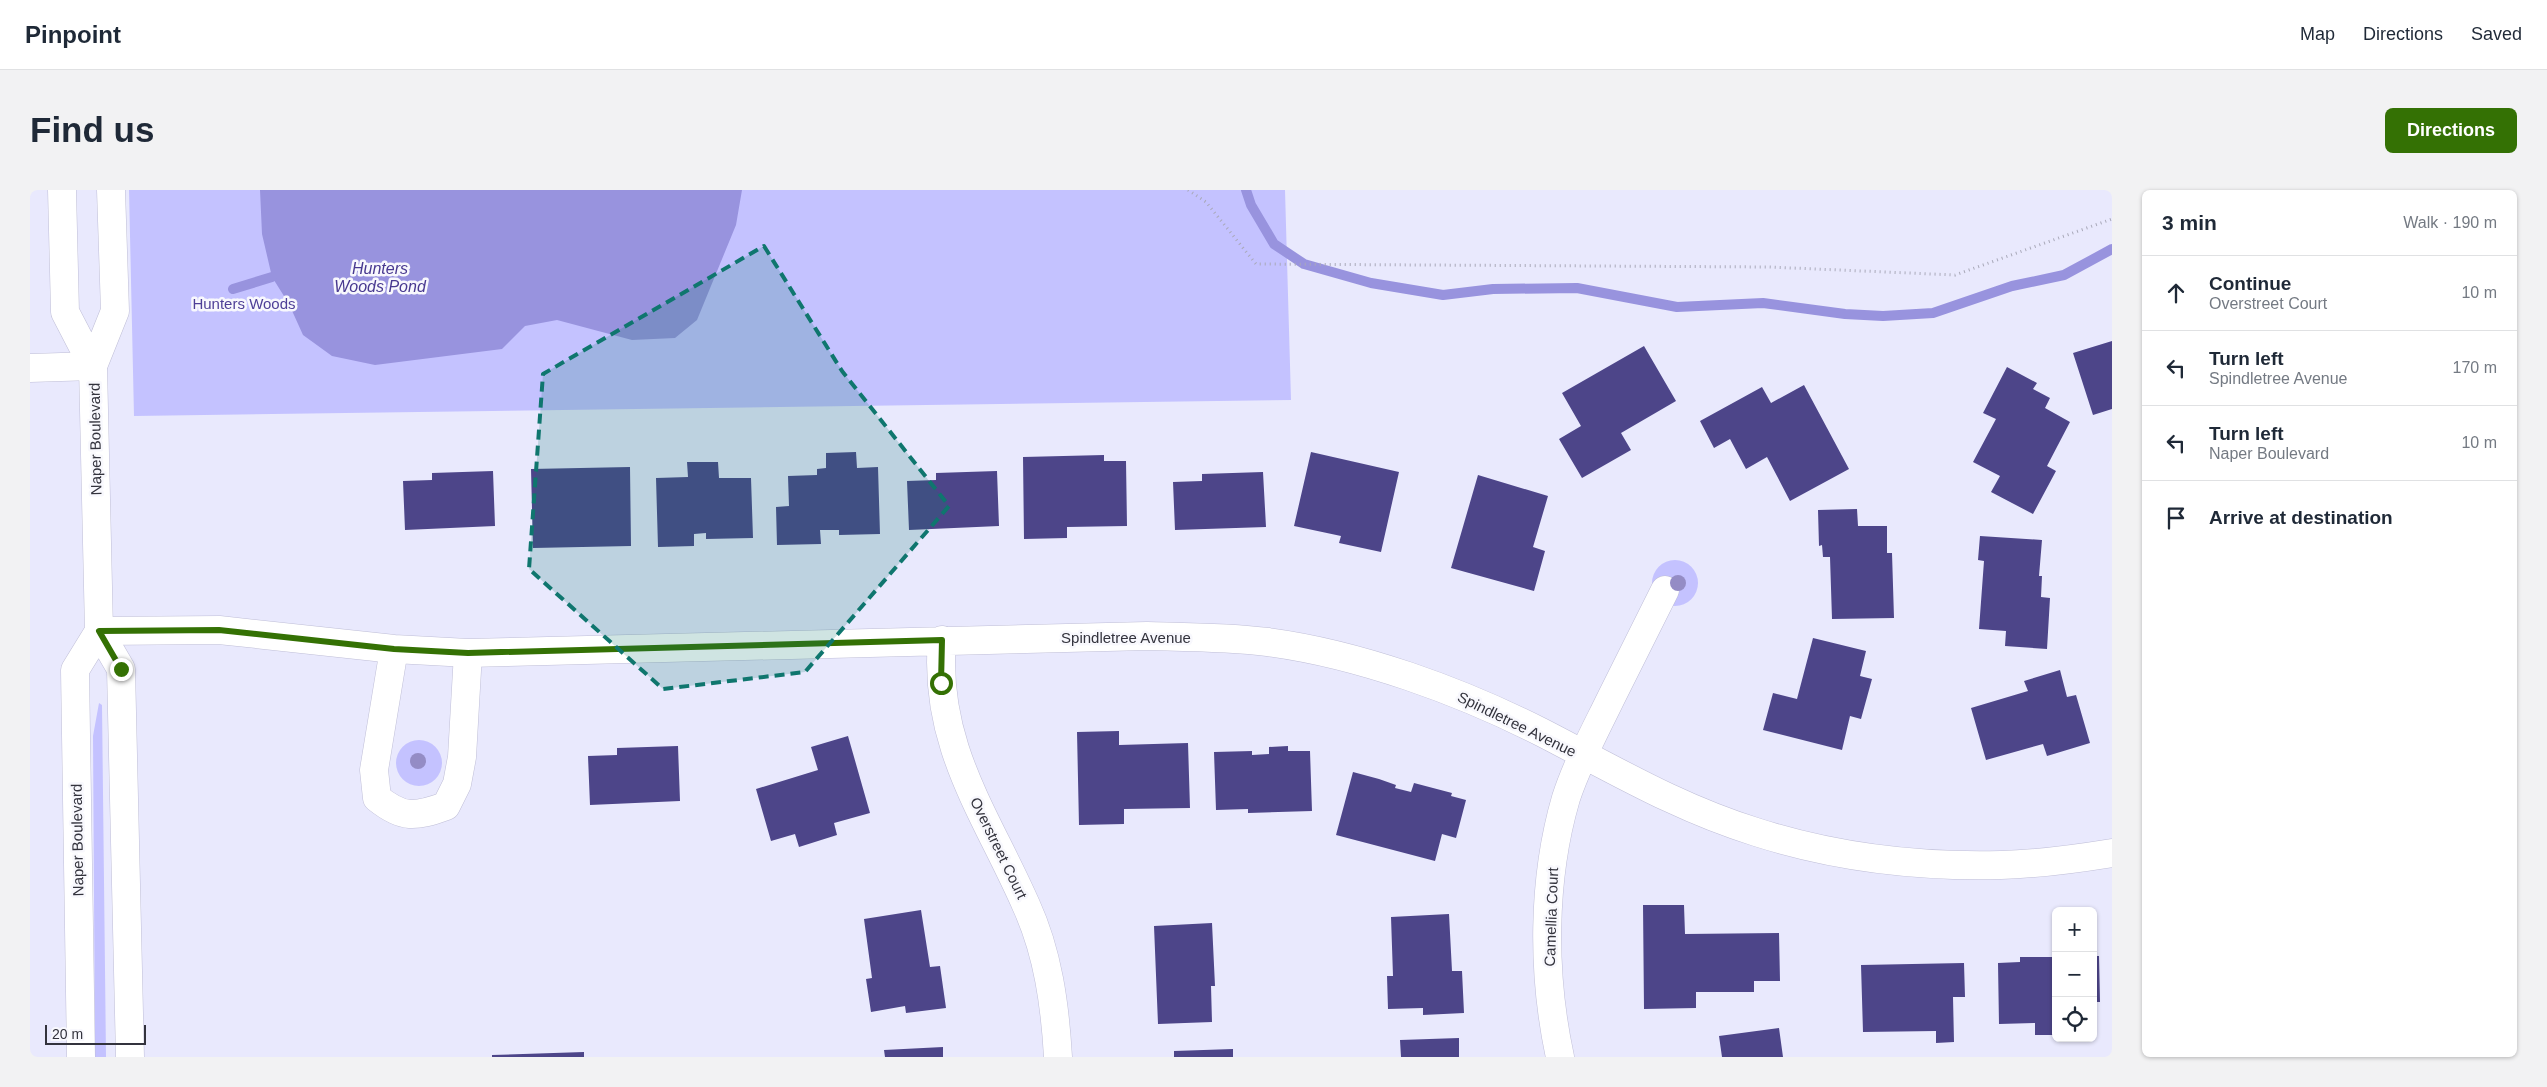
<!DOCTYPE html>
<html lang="en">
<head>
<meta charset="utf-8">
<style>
  :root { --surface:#fff; --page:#f2f2f3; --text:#1f2937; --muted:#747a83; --line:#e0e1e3; --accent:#347104 }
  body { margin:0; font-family:Arial,sans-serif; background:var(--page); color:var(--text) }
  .controls { position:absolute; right:15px; bottom:15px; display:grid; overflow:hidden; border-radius:8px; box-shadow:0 1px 4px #0004 }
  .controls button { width:45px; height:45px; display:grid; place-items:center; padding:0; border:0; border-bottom:1px solid var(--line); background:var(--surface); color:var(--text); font:25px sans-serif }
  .scale { position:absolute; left:15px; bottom:12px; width:101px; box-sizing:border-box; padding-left:5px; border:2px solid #33333d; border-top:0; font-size:14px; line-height:18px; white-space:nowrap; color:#33333d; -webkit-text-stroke:4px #f8f8fd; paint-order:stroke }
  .stop { position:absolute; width:15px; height:15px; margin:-11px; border:4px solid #347104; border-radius:50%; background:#fff }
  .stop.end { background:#347104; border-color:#fff; box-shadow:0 1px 5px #0008 }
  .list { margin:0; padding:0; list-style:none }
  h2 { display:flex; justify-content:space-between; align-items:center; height:65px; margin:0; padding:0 20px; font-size:21px }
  h2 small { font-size:16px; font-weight:400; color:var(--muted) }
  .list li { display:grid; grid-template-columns:32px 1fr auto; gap:15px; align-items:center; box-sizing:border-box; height:75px; padding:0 20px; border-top:1px solid var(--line) }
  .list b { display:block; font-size:19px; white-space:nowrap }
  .list p { margin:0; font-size:16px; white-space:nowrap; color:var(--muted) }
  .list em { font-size:16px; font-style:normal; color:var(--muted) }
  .icon { flex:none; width:28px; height:28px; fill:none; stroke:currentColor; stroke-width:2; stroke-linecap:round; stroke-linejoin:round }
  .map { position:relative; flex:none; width:2082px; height:867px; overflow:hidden; border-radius:8px }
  header { display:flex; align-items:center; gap:30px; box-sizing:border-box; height:70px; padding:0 25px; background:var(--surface); border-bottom:1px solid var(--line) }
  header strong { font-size:24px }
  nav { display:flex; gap:28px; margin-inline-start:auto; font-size:18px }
  .intro { display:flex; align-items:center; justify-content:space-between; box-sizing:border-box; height:120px; padding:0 30px }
  h1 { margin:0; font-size:35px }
  .button { padding:12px 22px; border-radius:8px; background:var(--accent); color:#fff; font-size:18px; font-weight:700 }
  main { display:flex; gap:30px; padding:0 30px }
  aside { flex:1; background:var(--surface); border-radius:8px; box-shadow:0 1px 4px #0004 }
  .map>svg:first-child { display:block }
  .green { fill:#c4c2ff }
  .water { fill:#9893de }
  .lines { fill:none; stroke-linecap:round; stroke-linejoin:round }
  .stream { stroke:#9893de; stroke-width:10 }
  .building { fill:#4d4589 }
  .minor-casing { stroke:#bfbed7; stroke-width:29 }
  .secondary-casing { stroke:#bfbed7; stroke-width:29 }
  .path { stroke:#a9a9b9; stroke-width:3; stroke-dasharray:1 4; stroke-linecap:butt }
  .minor { stroke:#fff; stroke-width:28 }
  .secondary { stroke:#fff; stroke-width:28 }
  .tree { fill:#948cc5 }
  .route { stroke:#347104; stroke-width:6 }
  .marked { fill:#0f766e; fill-opacity:0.2; stroke:#0f766e; stroke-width:4; stroke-dasharray:10 6; stroke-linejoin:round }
  .labels { text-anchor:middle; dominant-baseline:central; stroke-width:5; stroke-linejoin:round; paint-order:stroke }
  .park-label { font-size:15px; fill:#4e3f97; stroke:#f8f8fd }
  .street-label { font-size:15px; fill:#33333d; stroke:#f8f8fd }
  .water-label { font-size:16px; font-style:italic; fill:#483990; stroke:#f8f8fd }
</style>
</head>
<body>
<header>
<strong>Pinpoint</strong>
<nav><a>Map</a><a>Directions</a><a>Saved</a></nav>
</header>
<div class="intro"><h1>Find us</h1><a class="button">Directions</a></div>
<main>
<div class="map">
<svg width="2082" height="867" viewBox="0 0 2082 867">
  <rect width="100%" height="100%" fill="#e9e9fd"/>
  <path class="green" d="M99 0H1255L1261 210 104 226Z
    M1622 393a23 23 0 1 1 46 0a23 23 0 1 1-46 0Z
    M69 513 72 515 76 867H65L63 546Z
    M366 573a23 23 0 1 1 46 0a23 23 0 1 1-46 0Z"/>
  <path class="water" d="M230 0H712L706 35 667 130 645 148 602 150 527 130 495 136 472 159 345 175 302 166 273 145 259 114 242 87 232 44Z"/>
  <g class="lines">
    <path class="stream" d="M1216 0 1221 15 1244 54 1274 74 1341 93 1413 105 1463 99 1547 98 1647 117 1733 113 1815 124 1853 126 1903 123 1982 96 2034 85 2082 59
      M203 99 242 87"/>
  </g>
  <path class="building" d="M2082 151V219L2063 225 2043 163Z
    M1614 156 1646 211 1591 243 1601 260 1552 288 1529 249 1551 236 1532 203Z
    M1977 177 2007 193 2003 199 2020 208 2015 218 2040 232 2017 276 2026 281 2003 324 1961 302 1970 286 1943 272 1966 229 1953 223Z
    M1774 195 1819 279 1760 311 1737 267 1716 279 1700 249 1684 258 1670 231 1732 197 1741 213Z
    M826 262 827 278 848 277 850 344 809 345V340H790L791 354 747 355 746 317 759 316 758 286 787 285V279L796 278V263Z
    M1281 262 1369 282 1351 362 1309 353 1311 346 1264 336Z
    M1074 265V271H1096L1097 336 1037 337V348L994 349 993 267Z
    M657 272H688L689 288H721L723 348 676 349V343L664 344V356L628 357 626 288 658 287Z
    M600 277 601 356 503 358 501 279Z
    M463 281 465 336 375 340 373 291 402 290V283Z
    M967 281 969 336 879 340 877 291 906 290V283Z
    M1233 282 1236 337 1145 340 1143 292 1172 291V284Z
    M1448 285 1518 306 1503 357 1515 361 1504 401 1421 378Z
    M1827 319 1828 336H1857V363H1862L1864 428 1802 429 1800 367H1793L1792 355 1789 356 1788 320Z
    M1950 346 2012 350 2009 386H2012L2011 407 2020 408 2017 459 1975 456 1976 441 1949 439 1954 371 1948 370Z
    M1783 448 1836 461 1830 486 1842 489 1831 529 1820 526 1812 560 1733 540 1743 503 1767 509Z
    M2030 480 2037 507 2046 505 2060 553 2017 566 2013 554 1956 570 1941 518 1998 501 1994 491Z
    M1089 541V555L1158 553 1160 618 1094 619V634L1049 635 1047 542Z
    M818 546 840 623 804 633 807 645 769 657 765 644 741 651 726 599 788 580 781 557Z
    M648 556 650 611 560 615 558 566 587 565V558Z
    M1258 556V561H1280L1282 621 1218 623V619L1186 620 1184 562 1222 561V565L1239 564V557Z
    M1323 582 1349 589 1366 595 1365 598 1381 602 1384 593 1422 603 1421 606 1436 610 1426 648 1412 644 1405 671 1306 645Z
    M1613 715H1654L1655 744 1749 743 1750 791H1724V802H1666V818L1614 819Z
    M891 720 900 777 910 776 916 818 876 823 875 816 841 822 836 789 842 788 834 729Z
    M1419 724 1422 781H1432L1434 823 1393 825V818L1358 819 1357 786H1363L1361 727Z
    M1182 733 1185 796H1181L1182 832 1128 834 1124 736Z
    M2063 766H2069L2070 812H2063Z
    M1990 767H2026V845H2005V833L1969 834 1968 773 1990 772Z
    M1934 773 1935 807H1923L1924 852 1906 853V841L1833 842 1831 775Z
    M1749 838 1753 867H1692L1689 846Z
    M1429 848V867H1371L1370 850Z
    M913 857V867H855L854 860Z
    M1203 859V867H1144V861Z
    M554 862V867H462V865Z"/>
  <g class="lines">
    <defs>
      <path id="minor" d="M0 178 63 176
        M69 441 189 440 364 459 438 463 1117 446C1158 447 1198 447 1238 452 1329 464 1430 501 1511 542 1583 579 1648 618 1726 642 1804 667 1890 677 1971 675 2008 674 2045 669 2082 663
        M912 450C903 555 956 624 996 715 1018 763 1025 815 1028 867
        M364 459 344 580 347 608C373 629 385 627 416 616L427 594 432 567 438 463
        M1530 867C1512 784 1512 690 1536 608 1547 574 1565 541 1581 508 1599 472 1617 436 1635 400"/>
      <path id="secondary" d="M32 0 35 122 63 176
        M81 0 85 121 63 176 69 441 91 479 100 867
        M51 867 45 480 69 441"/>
    </defs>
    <use href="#minor" class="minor-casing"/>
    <use href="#secondary" class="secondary-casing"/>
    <path class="path" d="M1158 0 1176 12 1226 74 1739 77 1925 85 2082 29"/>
    <use href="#minor" class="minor"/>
    <use href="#secondary" class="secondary"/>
  </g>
  <g class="tree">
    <circle cx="1648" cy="393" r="8"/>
    <circle cx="388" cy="571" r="8"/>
  </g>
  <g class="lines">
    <path class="route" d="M91 479 69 441 189 440 364 459 438 463 912 450 911 493"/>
  </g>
  <path class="marked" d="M734 56 812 181 919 316 775 482 633 499 499 379 513 184Z"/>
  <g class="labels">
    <g class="park-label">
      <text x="214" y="113">Hunters Woods</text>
    </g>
    <g class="street-label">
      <text transform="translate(65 249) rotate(-91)">Naper Boulevard</text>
      <text x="1096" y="447">Spindletree Avenue</text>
      <text transform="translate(1487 534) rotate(26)">Spindletree Avenue</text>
      <text transform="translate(47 650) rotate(-91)">Naper Boulevard</text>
      <text transform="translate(969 658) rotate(64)">Overstreet Court</text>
      <text transform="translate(1521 727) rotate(-88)">Camellia Court</text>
    </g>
    <g class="water-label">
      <text x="350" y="78">Hunters<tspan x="350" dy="18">Woods Pond</tspan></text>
    </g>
  </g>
</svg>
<div class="controls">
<button>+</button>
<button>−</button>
<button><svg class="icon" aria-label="locate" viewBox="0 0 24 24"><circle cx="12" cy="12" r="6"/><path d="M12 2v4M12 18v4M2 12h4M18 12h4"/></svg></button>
</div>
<div class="scale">20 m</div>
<div class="stop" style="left:911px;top:493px"></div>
<div class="stop end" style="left:91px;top:479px"></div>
</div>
<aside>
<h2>3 min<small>Walk · 190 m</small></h2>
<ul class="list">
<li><svg class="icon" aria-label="ahead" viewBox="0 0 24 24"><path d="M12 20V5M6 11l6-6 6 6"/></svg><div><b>Continue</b><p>Overstreet Court</p></div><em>10 m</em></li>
<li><svg class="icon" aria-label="left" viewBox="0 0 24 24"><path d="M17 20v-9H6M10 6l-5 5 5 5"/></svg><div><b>Turn left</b><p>Spindletree Avenue</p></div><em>170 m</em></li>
<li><svg class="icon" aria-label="left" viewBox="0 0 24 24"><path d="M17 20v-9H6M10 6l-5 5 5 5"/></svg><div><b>Turn left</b><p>Naper Boulevard</p></div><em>10 m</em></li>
<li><svg class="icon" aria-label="arrive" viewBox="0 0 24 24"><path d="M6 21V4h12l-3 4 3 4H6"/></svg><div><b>Arrive at destination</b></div></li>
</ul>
</aside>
</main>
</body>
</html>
